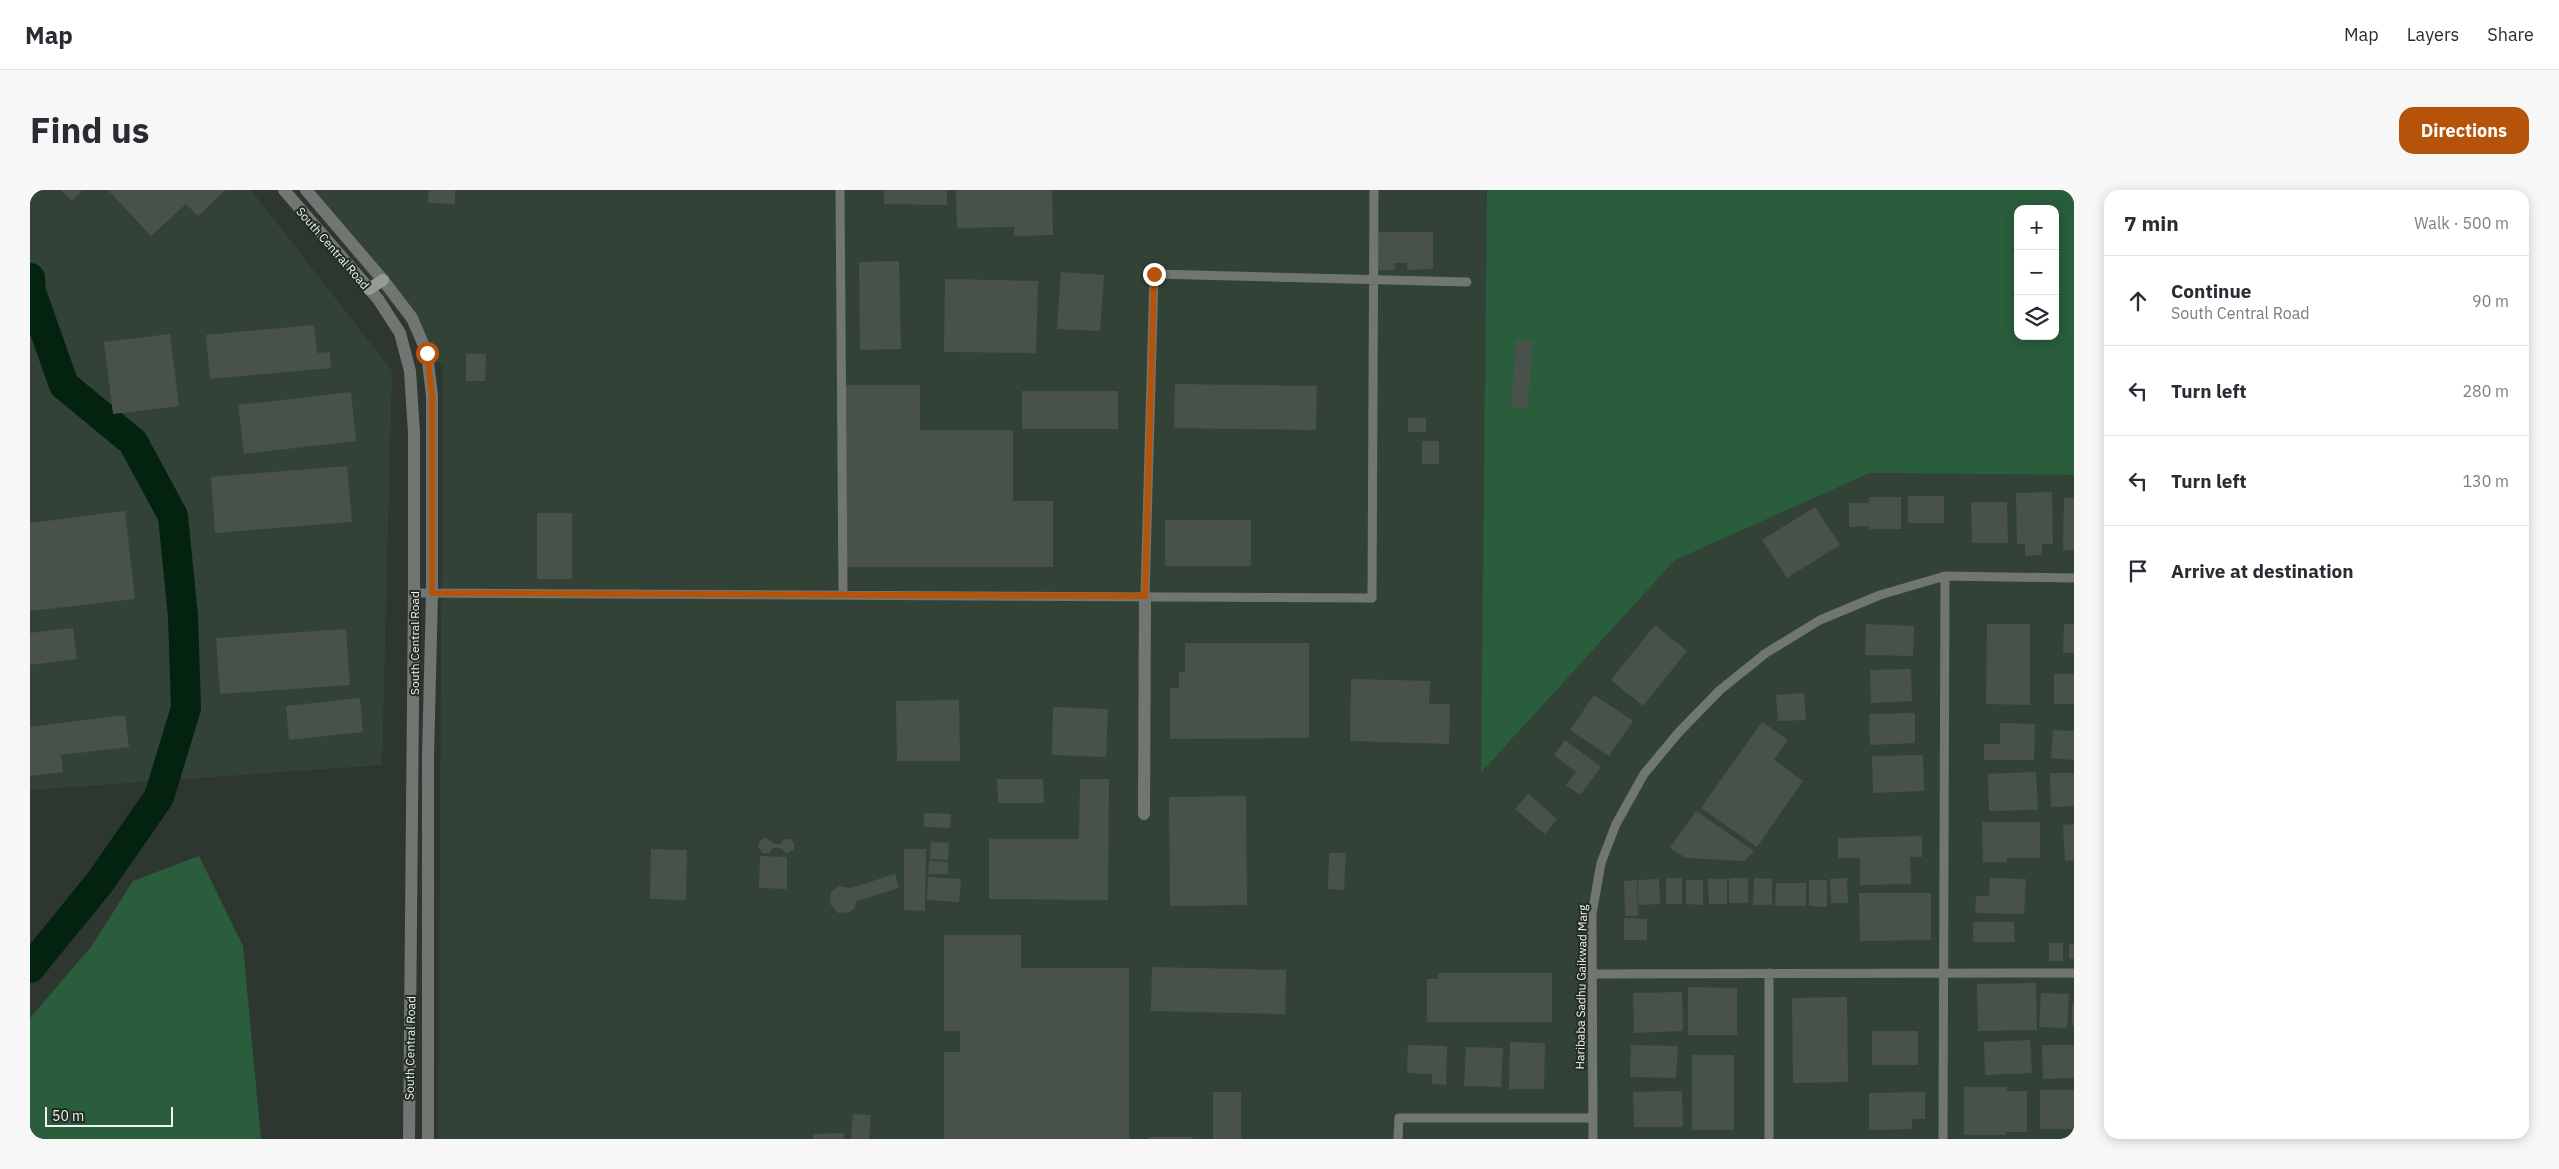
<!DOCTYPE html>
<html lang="en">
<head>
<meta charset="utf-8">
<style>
  :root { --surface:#fff; --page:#f7f7f7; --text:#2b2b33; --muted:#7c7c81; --line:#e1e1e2; --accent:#b45309 }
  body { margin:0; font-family:"IBM Plex Sans",sans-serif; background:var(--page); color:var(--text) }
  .controls { position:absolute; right:15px; top:15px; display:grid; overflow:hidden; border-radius:10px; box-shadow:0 2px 12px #0003 }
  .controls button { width:45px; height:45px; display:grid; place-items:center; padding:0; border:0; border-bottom:1px solid var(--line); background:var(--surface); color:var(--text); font:25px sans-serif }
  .scale { position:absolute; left:15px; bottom:12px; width:128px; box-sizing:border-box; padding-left:5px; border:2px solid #eef4f0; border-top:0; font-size:14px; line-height:18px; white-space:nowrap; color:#eef4f0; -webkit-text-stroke:4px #232d26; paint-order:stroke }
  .stop { position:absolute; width:15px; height:15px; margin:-11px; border:4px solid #b45309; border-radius:50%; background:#fff }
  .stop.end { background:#b45309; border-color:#fff; box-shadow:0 1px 5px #0008 }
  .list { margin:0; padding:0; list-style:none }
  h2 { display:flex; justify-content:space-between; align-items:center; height:65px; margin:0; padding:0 20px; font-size:21px }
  h2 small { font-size:16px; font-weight:400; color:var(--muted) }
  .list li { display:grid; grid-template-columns:32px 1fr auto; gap:15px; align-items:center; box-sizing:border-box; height:90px; padding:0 20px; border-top:1px solid var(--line) }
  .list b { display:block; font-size:19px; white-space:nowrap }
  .list p { margin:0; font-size:16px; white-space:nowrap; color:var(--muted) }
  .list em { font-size:16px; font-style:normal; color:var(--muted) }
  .icon { flex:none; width:28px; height:28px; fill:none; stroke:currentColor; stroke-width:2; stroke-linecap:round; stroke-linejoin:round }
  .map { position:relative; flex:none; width:2044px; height:949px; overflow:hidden; border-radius:15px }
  header { display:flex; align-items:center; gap:30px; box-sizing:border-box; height:70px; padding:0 25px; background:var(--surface); border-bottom:1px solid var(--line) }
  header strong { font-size:24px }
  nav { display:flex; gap:28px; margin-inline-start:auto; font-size:18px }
  .intro { display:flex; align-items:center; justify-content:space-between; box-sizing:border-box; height:120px; padding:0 30px }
  h1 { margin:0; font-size:35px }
  .button { padding:12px 22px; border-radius:15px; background:var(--accent); color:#fff; font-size:18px; font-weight:700 }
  main { display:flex; gap:30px; padding:0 30px }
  aside { flex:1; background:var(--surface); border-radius:15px; box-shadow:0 2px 12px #0003 }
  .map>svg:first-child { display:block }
  .built { fill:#334237 }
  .green { fill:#295d3c; fill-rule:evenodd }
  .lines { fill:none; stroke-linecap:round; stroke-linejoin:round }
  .river { stroke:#032210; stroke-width:30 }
  .building { fill:#48524b }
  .service { stroke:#717672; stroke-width:9 }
  .minor { stroke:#717672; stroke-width:12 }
  .tertiary { stroke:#717672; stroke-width:12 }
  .secondary { stroke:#939b95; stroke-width:12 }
  .route { stroke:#b45309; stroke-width:6 }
  .labels { text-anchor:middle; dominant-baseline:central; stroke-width:4; stroke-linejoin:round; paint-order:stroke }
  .street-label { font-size:12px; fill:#eef4f0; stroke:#232d26 }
</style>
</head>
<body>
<header>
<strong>Map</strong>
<nav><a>Map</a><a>Layers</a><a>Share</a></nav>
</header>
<div class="intro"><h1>Find us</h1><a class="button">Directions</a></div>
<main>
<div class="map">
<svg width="2044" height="949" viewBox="0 0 2044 949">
  <rect width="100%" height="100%" fill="#2d3730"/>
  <path class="built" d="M0 0H221L362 181 352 575 0 600Z
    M270 0H1457L1452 582 1645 370 1840 283 2044 285V949H408L413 178Z"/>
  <path class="green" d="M1457 0H2044V285L1840 283 1645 370 1451 583ZM1988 19H2025V146H1988Z
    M169 666 213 756 231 949H0V828L61 757 103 691Z"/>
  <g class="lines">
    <path class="river" d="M0 88 1 102 34 195 103 252 143 326 153 426 156 518 129 607 70 692 0 778"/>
  </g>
  <path class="building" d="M31 0H52L42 11Z
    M78 0H195L168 26 156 14 121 46Z
    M399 0H425V14L398 13Z
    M854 0H917V15L854 14Z
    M926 0H1022L1023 45 984 46V37L927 38Z
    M1348 42H1403V79L1377 80V73H1365V80H1348Z
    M869 71 871 159 830 160 829 72Z
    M1031 82 1074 85 1070 141 1027 139Z
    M915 89 1008 91 1006 163 914 162Z
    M284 135 287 163 300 162 301 178 180 189 176 145Z
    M140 144 149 216 83 224 74 152Z
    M1486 150 1503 151 1498 218 1481 217Z
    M436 164H456L455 191H436Z
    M1145 194 1287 196 1286 240 1144 238Z
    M816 195H890V240H983V311H1023V377H816Z
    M992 201H1088V239H992Z
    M321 202 326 251 214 264 208 215Z
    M1378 228H1396V242H1378Z
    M1392 251H1409V274H1392Z
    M317 276 322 332 185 343 181 287Z
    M2022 302 2023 354H2012V365L1995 366V354H1987L1986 303Z
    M1878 306H1914V333H1878Z
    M1839 307H1871V339H1839V336L1819 337V313H1839Z
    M2034 308H2044V360H2033Z
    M1941 312H1977L1978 353H1942Z
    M1785 317 1810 355 1757 388 1732 350Z
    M95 321 105 409 0 421V333Z
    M507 323H542V389H507Z
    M1135 330H1221V376H1135Z
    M1836 434 1884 436 1883 466 1835 465Z
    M1957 434H2000V515L1956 514Z
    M2034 434H2044V463H2033Z
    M1625 435 1657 461 1613 516 1581 490Z
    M43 438 47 469 0 475V443Z
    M316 439 320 495 190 504 186 448Z
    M1155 453H1279V548L1140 549V498H1149V482H1155Z
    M1881 479 1882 511 1841 513 1840 480Z
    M2024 484H2044V514H2024Z
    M1321 489 1400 491 1399 514H1420L1419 554 1320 551Z
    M1774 503 1776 530 1748 531 1746 505Z
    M1564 505 1603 531 1579 566 1540 540Z
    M330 508 333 542 259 550 256 516Z
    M929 510 930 571H867L866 511Z
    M1023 517 1078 519 1076 567 1022 565Z
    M1885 523V553L1840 555 1839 524Z
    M95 525 99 557 31 565 33 582 0 586V537Z
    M1732 532 1758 550 1744 570 1773 591 1727 657 1671 618Z
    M1970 533 2005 534 2004 570H1954V554H1970Z
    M2023 540 2044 541V570L2021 568Z
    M1535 550 1571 577 1550 605 1536 595 1546 582 1524 565Z
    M1893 565 1894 601 1843 603 1842 566Z
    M2006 582 2008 620 1959 621 1958 584Z
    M2020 583H2044V616L2021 617Z
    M967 589H1013L1014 613H968Z
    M1050 589H1079L1078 710 959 709V649H1049Z
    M1498 604 1527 629 1515 644 1485 619Z
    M1216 606 1217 715 1140 716 1139 607Z
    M1666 621 1724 661 1714 671 1656 668 1640 658Z
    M894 623 921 624 920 638 894 637Z
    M1952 632H2010V668H1977V672H1953Z
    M2044 634V670L2035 671 2033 635Z
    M1892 646V667H1880L1881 694 1830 695V668H1808V648Z
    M735 648 741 651 743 654H750L754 649H760L764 653V659L757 663 750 658H743L739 663H733L728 656 730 651Z
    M901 652 919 653 918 670 900 669Z
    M621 659 657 660 656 710 620 709Z
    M874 659H896L895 721 874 720Z
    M1299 663H1316L1314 700 1298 699Z
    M730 666 757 667V699L729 698Z
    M899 671 918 672V684H898Z
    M865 684 869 698 827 711 824 719 819 722 808 723 800 714 801 702 809 696 821 698Z
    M898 687 931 689 929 712 897 710Z
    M1636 688H1652V714H1636Z
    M1699 688H1718V713H1699Z
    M1724 688 1742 689V715H1723Z
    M1817 688 1818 713H1801L1800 689Z
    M1960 688 1996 689 1994 724 1945 723 1946 706H1959Z
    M1629 689 1630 714 1608 715V690Z
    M1678 689H1697V714H1679Z
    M1607 690 1608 726H1595L1594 691Z
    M1656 690H1673V715L1656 714Z
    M1779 690H1797V717L1779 716Z
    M1746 693H1776V716H1745Z
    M1829 703H1901V750L1830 751Z
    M1594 728 1617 729V750H1594Z
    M1943 732H1984L1985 752H1943Z
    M914 745H991V778H1099V949H914V862H930V841H914Z
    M2019 753H2033V771H2019Z
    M2039 754H2044V769H2039Z
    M1122 777 1256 780 1255 824 1121 821Z
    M1408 783H1522V832H1397V789H1408Z
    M2006 793 2007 840 1948 841 1947 794Z
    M1658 797 1707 798V845H1658Z
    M1652 802 1653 841 1604 843 1603 803Z
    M2011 803 2039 804 2037 838 2009 837Z
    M1817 807 1818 892 1763 893 1762 808Z
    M2042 814H2044V835H2042Z
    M1842 841H1888V875H1842Z
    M2000 850 2002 883 1955 885 1954 852Z
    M1480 852 1515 853 1514 899H1479Z
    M1378 855 1417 856 1416 895 1402 894V884L1377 883Z
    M1601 855 1648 856 1646 888 1600 887Z
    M2012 855H2044V888L2013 889Z
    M1436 857 1473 858 1471 897 1434 896Z
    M1662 865H1704V940H1662Z
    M1934 897H1977V901H1997V942H1976V945H1934Z
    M2010 900H2044V939H2010Z
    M1652 901 1653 937H1604L1603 902Z
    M1183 902H1211V949H1183Z
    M1895 902V929H1882V939L1839 940V903Z
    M823 924 841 925 839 949H821Z
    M814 943V949H783V944Z
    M1119 947H1163V949H1119Z"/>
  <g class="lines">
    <path class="service" d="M810 0 813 404
      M384 403 1342 408 1344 0
      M1115 406 1124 84 1437 92
      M1739 783V949
      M1562 784 2044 783
      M1368 949 1369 928H1563
      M1563 949 1562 724 1571 673 1586 634 1614 584 1649 542 1690 500 1736 463 1790 430 1850 405 1915 386 2044 388
      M1913 949 1915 386"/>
    <path class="minor" d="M1114 624 1115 406"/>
    <path class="tertiary" d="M254 0 348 109 370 143 380 181 384 243V403L379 949
      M276 0 353 90 382 128 397 163 402 206V403L398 566V949"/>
    <path class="secondary" d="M339 99 353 90"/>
  </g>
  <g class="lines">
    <path class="route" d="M397 163 402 206V403L1115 406 1124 84"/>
  </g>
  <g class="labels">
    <g class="street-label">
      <text transform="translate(303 58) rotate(49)">South Central Road</text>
      <text transform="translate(384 453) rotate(-90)">South Central Road</text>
      <text transform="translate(1551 797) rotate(-89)">Haribaba Sadhu Gaikwad Marg</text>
      <text transform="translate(380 858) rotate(-89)">South Central Road</text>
    </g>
  </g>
</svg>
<div class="controls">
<button>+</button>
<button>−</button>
<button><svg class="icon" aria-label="layers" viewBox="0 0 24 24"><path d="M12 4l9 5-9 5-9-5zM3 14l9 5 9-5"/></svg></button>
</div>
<div class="scale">50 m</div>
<div class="stop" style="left:397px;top:163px"></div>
<div class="stop end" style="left:1124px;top:84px"></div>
</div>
<aside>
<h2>7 min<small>Walk · 500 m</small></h2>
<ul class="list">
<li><svg class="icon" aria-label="ahead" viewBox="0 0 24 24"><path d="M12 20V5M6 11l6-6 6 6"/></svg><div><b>Continue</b><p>South Central Road</p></div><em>90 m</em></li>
<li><svg class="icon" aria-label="left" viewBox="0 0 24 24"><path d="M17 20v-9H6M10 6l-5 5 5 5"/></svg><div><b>Turn left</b></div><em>280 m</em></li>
<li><svg class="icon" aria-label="left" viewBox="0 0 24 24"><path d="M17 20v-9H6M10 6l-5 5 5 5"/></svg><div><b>Turn left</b></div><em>130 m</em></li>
<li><svg class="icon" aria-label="arrive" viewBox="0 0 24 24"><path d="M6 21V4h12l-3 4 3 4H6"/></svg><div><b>Arrive at destination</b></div></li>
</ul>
</aside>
</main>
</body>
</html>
